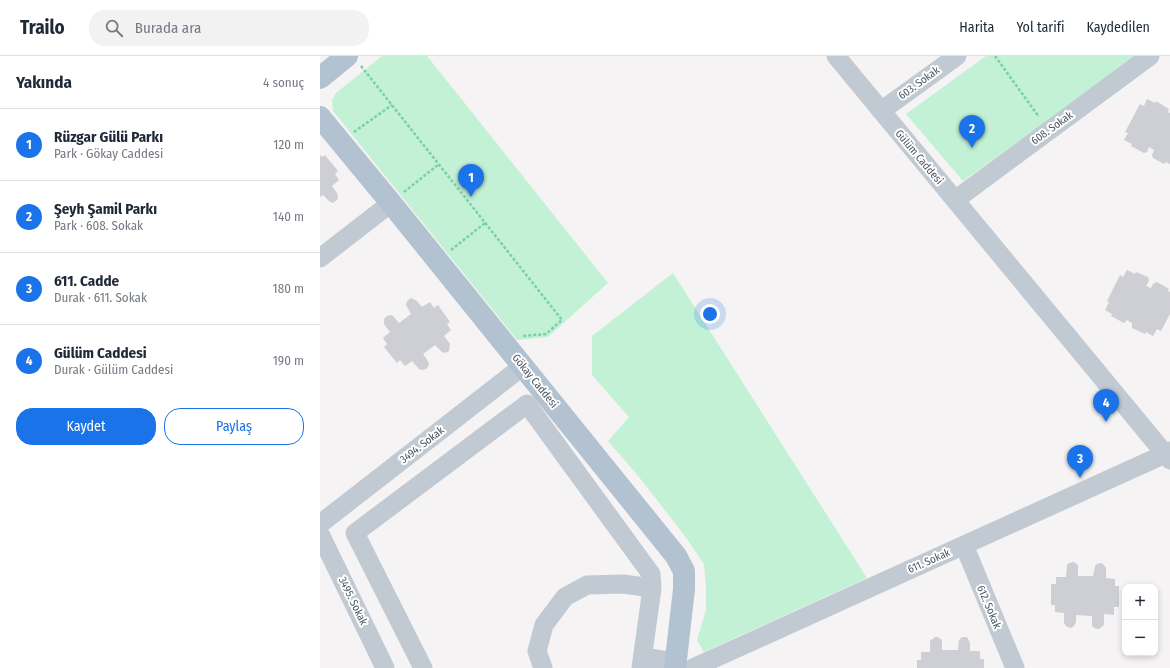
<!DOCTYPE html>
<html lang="tr">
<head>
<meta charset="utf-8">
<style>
  :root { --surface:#fff; --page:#f2f2f3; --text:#1f2937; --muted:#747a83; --line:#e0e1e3; --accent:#1a73e8 }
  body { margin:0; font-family:"Fira Sans Condensed",sans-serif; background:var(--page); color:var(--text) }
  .controls { position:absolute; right:12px; bottom:12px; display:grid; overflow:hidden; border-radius:8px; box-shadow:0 2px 6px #0003 }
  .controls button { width:36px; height:36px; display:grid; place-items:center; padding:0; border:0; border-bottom:1px solid var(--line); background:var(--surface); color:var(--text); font:20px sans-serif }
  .you { position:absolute; left:390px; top:258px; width:14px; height:14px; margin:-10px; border:3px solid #fff; border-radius:50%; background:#1a73e8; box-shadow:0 0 0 6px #1a73e833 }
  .badge { display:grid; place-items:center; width:26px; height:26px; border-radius:50%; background:var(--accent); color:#fff; font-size:13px; font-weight:700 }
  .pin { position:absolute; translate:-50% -33px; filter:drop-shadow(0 1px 2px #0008) }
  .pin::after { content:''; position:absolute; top:21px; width:14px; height:12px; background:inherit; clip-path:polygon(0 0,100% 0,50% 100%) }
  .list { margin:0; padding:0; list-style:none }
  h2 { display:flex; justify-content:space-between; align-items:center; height:52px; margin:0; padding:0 16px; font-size:17px }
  h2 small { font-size:13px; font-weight:400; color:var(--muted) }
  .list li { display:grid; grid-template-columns:26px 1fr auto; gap:12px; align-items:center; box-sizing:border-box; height:72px; padding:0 16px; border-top:1px solid var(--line) }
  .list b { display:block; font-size:15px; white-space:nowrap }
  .list p { margin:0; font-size:13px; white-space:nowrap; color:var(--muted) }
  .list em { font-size:13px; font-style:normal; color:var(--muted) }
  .actions { display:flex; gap:8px; padding:12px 16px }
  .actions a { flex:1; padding:9px 0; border:1px solid var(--accent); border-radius:16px; text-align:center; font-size:14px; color:var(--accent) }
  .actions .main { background:var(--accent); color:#fff }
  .icon { flex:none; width:22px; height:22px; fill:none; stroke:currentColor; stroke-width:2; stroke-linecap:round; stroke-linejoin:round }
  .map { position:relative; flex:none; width:850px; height:612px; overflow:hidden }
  header { display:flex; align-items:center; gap:24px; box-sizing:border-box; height:56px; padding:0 20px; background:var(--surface); border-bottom:1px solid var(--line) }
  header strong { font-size:19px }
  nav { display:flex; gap:22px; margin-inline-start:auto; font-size:14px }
  .search { width:280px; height:36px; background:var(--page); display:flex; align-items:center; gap:10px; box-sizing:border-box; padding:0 14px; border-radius:16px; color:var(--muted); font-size:15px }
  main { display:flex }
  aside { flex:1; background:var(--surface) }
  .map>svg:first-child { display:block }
  .green { fill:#c3f1d5 }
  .building { fill:#cdcfd5 }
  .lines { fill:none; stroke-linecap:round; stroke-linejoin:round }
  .path { stroke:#7ad0a6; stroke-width:2.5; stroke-dasharray:3 2; stroke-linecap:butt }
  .minor { stroke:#c1cad2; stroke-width:19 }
  .major { stroke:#b3c2d1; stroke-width:22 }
  .labels { text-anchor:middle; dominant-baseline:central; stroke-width:4; stroke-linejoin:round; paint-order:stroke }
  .street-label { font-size:11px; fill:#4a5661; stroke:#fff }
</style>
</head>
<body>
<header>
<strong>Trailo</strong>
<div class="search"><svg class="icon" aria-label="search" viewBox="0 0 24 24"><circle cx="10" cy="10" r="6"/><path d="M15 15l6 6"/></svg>Burada ara</div>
<nav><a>Harita</a><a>Yol tarifi</a><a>Kaydedilen</a></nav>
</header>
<main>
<aside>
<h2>Yakında<small>4 sonuç</small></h2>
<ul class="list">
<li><span class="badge">1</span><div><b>Rüzgar Gülü Parkı</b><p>Park · Gökay Caddesi</p></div><em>120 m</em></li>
<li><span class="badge">2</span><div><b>Şeyh Şamil Parkı</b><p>Park · 608. Sokak</p></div><em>140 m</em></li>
<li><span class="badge">3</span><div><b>611. Cadde</b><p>Durak · 611. Sokak</p></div><em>180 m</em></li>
<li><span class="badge">4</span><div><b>Gülüm Caddesi</b><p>Durak · Gülüm Caddesi</p></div><em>190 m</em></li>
</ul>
<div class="actions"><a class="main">Kaydet</a><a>Paylaş</a></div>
</aside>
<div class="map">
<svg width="850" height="612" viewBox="0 0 850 612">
  <rect width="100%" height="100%" fill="#f5f3f3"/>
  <path class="green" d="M62 0H107L288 227 228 281 197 284 13 55 12 44 16 37Z
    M666 0H818L643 125 586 58Z
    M353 217 547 522 384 596 377 584 386 554V530L384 508 365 480 319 421 288 385 309 361 272 319V280Z"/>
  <path class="building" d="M827 43 835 47 836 45 849 53 848 56 850 57V108L846 106 844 108 833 102 832 99 834 94 829 91 827 96 824 97 811 90 812 88 804 84 808 77 805 76 820 48 824 50Z
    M0 99 2 101 5 99 18 115 15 118 19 124 12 130 17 137 18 141 17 144 13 147 9 145 3 139 0 141Z
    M807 214 815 218 816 216 828 221 829 225 826 230 831 232 833 228 837 226 849 233 848 235 850 236V258L841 275 837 273 833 280 826 276 825 278 812 272V267L807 264 804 267 791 260 792 258 785 254 789 246 787 245 800 219 803 221Z
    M91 242 97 245 102 251 110 246 114 252 118 249 130 266 127 268 131 274 124 280 130 288 129 295 125 297 122 296 115 289 103 298 108 305 109 309 106 313 103 314 99 313 92 305 85 310 80 304 77 307 64 291 67 288 63 282 70 276 64 268V263L67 260 71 259 73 260 79 267 91 258 86 249 87 245Z
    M754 506 758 509V520H773L775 510 777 508 782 507 786 512V522L795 523V530H799V551H794V559L784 558V569L779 573 774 572 772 570V560L756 559V566L754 570 751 572 747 571 744 567V557L735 556V549H731V528H736V521H746L747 509 749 507Z
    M615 581H618L622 584V594H638L639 584 642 581H647L650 587V595H660V603H664V612H597V604H601V596H610V585Z"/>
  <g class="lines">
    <path class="path" d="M675 0 719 61
      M41 10 242 264 226 278 202 280
      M34 76 72 49
      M84 136 119 108
      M131 194 165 167"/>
    <path class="minor" d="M516 0 850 404
      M561 55 637 0
      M635 144 830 0
      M0 202 71 147
      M0 468 203 310
      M0 478 65 612
      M644 489 695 612
      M323 601 355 606
      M103 612 35 477 207 348 331 518 332 532 303 528 267 529 245 541 224 569 217 595 223 612
      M321 612 332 532
      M373 612 845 398 850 395"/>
    <path class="major" d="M0 22 27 0
      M0 61 71 147 356 500 364 515V533L355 612"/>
  </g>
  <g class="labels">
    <g class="street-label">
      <text transform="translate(599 27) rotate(-36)">603. Sokak</text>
      <text transform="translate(732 72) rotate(-36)">608. Sokak</text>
      <text transform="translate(599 101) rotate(50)">Gülüm Caddesi</text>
      <text transform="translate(215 325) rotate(51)">Gökay Caddesi</text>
      <text transform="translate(102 389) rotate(-38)">3494. Sokak</text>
      <text transform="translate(609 505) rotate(-24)">611. Sokak</text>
      <text transform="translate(33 545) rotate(64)">3495. Sokak</text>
      <text transform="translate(669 551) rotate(67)">612. Sokak</text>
    </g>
  </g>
</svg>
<div class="controls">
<button>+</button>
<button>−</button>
</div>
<div class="you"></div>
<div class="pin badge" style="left:151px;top:141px">1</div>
<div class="pin badge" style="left:652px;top:92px">2</div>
<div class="pin badge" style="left:760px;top:422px">3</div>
<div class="pin badge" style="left:786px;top:366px">4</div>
</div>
</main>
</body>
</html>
